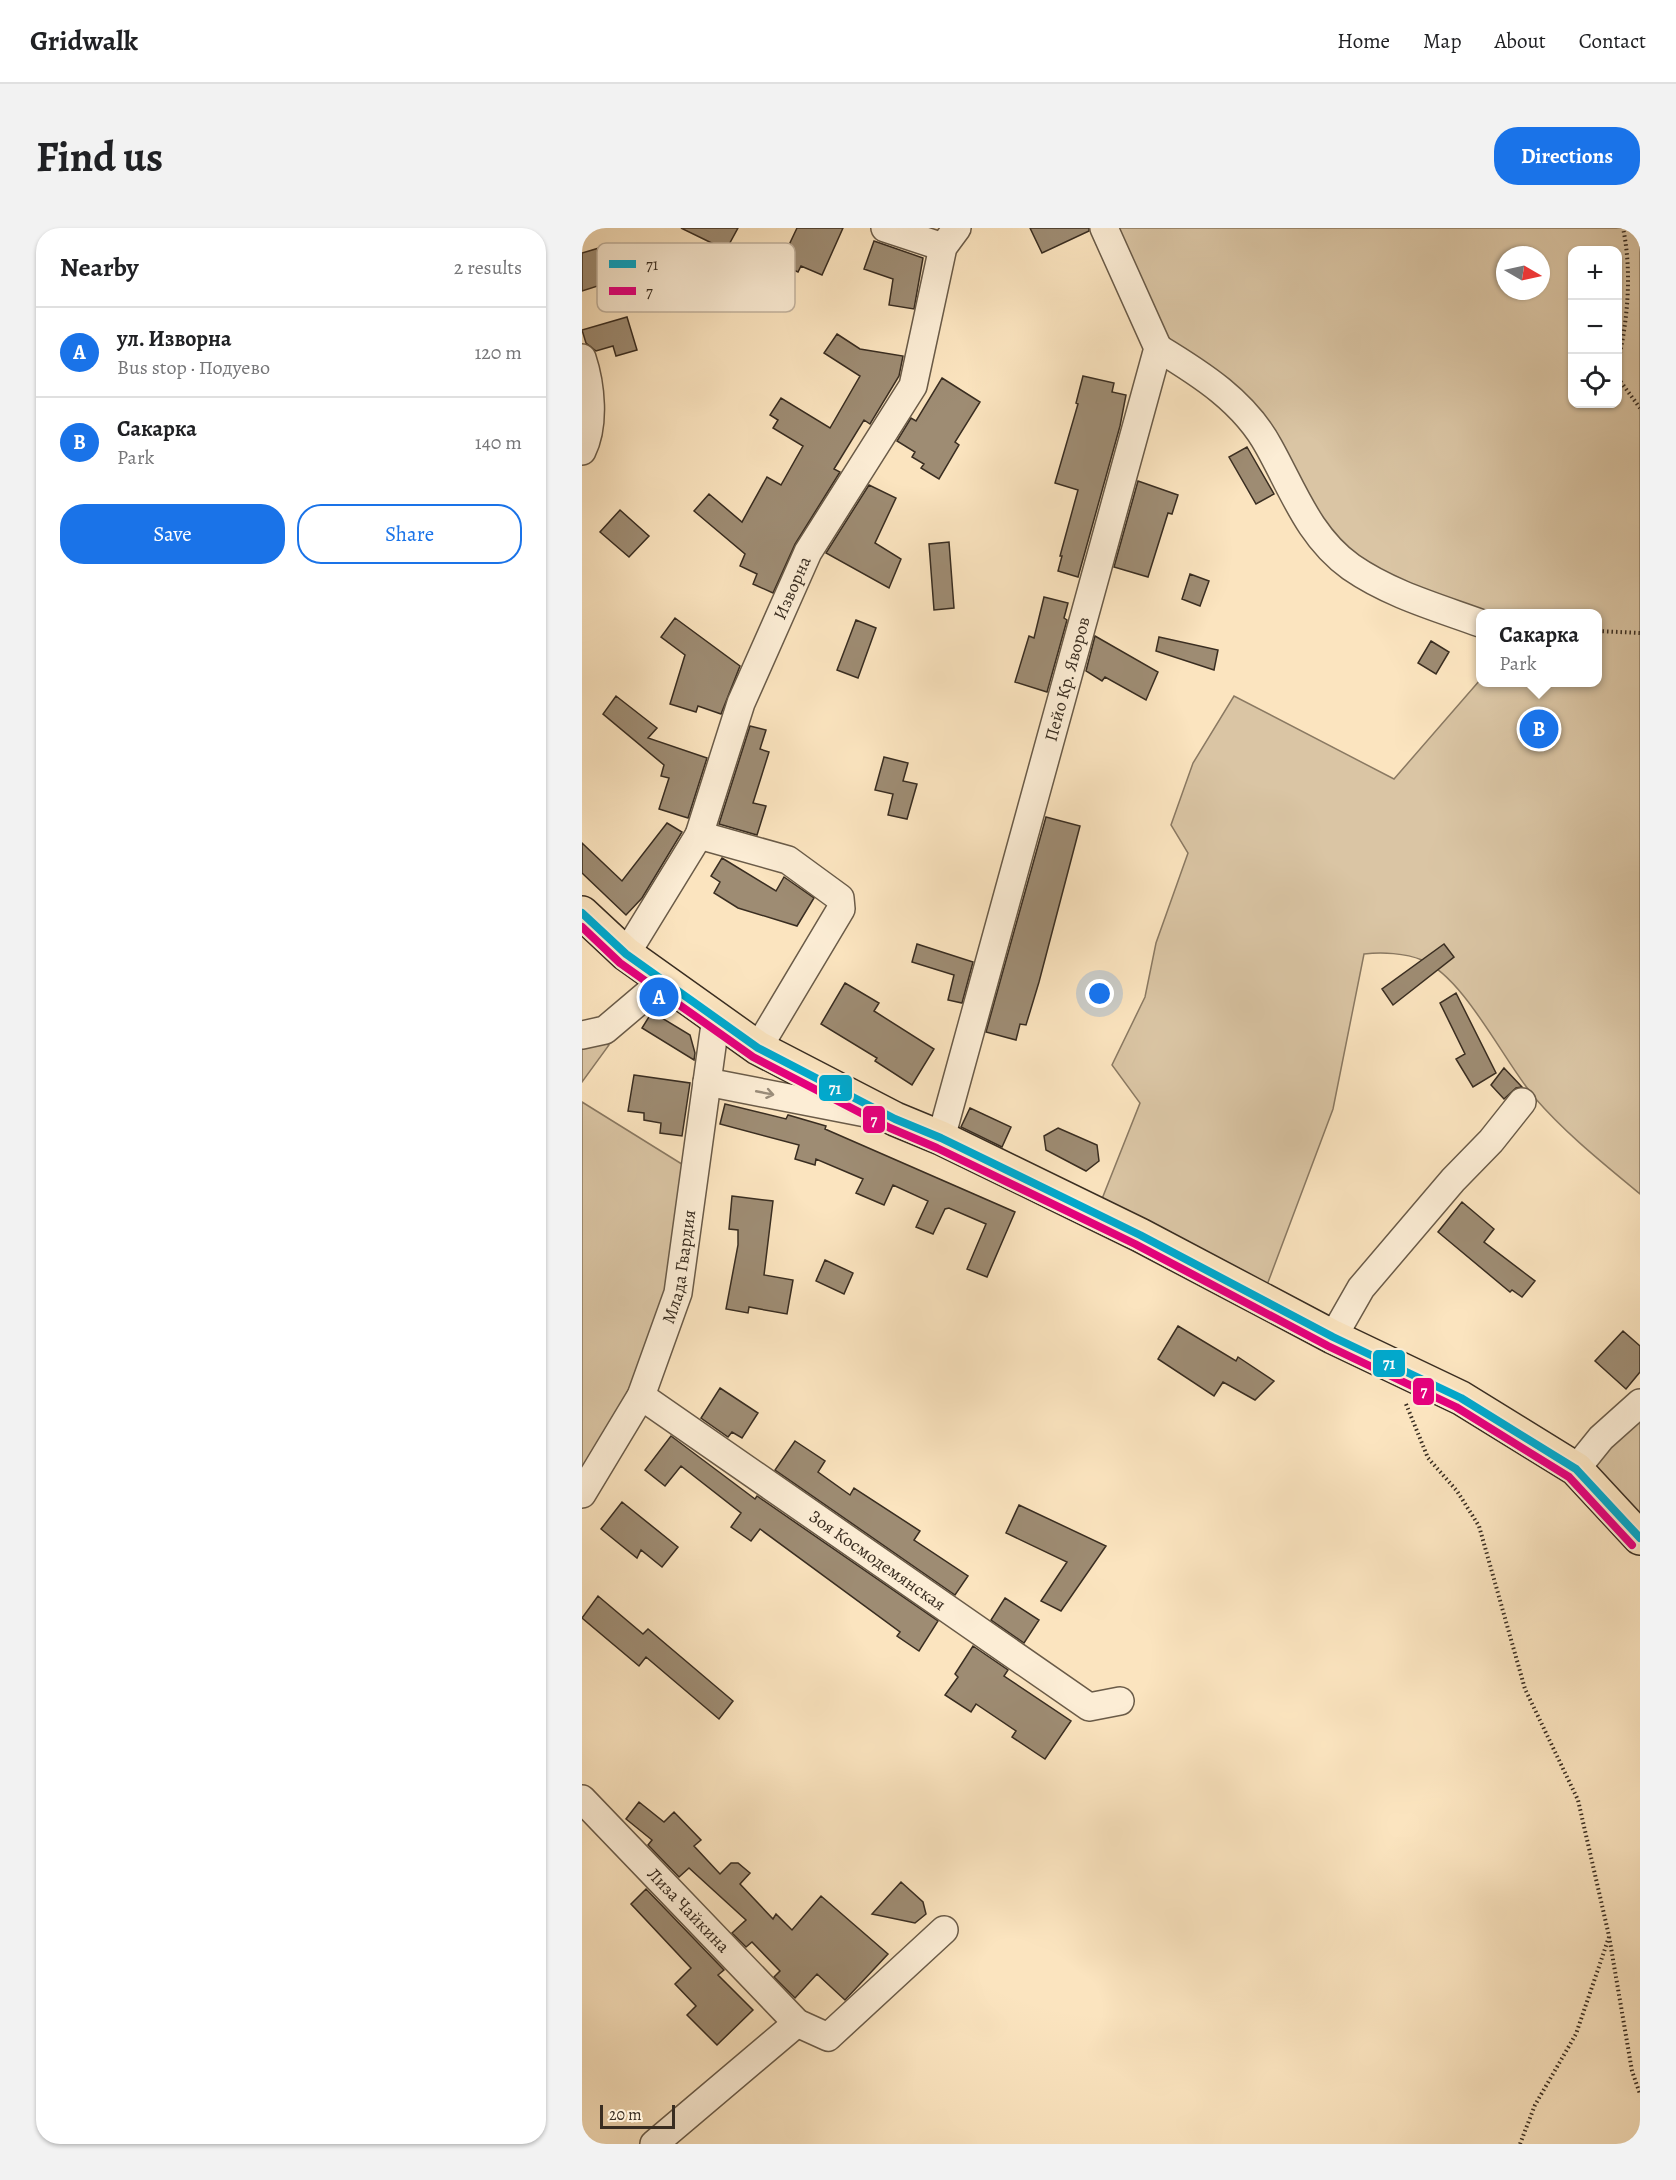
<!DOCTYPE html>
<html lang="en">
<head>
<meta charset="utf-8">
<style>
  :root { --surface:#fff; --page:#f2f2f2; --text:#202124; --muted:#757577; --line:#e0e0e0; --accent:#1a73e8 }
  body { margin:0; font-family:Alegreya,serif; background:var(--page); color:var(--text) }
  .controls { position:absolute; right:18px; top:18px; display:grid; overflow:hidden; border-radius:12px; box-shadow:0 2px 4px #0004 }
  .controls button { width:54px; height:54px; display:grid; place-items:center; padding:0; border:0; border-bottom:2px solid var(--line); background:var(--surface); color:var(--text); font:30px sans-serif }
  .compass { position:absolute; left:914px; top:18px; width:54px; height:54px; border-radius:50%; background:var(--surface); box-shadow:0 2px 4px #0004; rotate:99deg }
  .scale { position:absolute; left:18px; bottom:15px; width:75px; box-sizing:border-box; padding-left:6px; border:3px solid #392d21; border-top:0; font-size:16px; line-height:21px; white-space:nowrap; color:#392d21; -webkit-text-stroke:4px #fcedd5; paint-order:stroke }
  .you { position:absolute; left:518px; top:766px; width:21px; height:21px; margin:-15px; border:4px solid #fff; border-radius:50%; background:#1a73e8; box-shadow:0 0 0 9px #1a73e833 }
  .badge { display:grid; place-items:center; width:39px; height:39px; border-radius:50%; background:var(--accent); color:#fff; font-size:20px; font-weight:700 }
  .pin { position:absolute; translate:-50% -50%; border:3px solid #fff; box-shadow:0 2px 6px #0006 }
  .popup { position:absolute; left:894px; top:381px; width:126px; height:78px; box-sizing:border-box; display:grid; place-content:center; border-radius:12px; background:var(--surface); filter:drop-shadow(0 2px 4px #0005); font-size:20px; white-space:nowrap; color:var(--muted) }
  .popup b { font-size:22px; color:var(--text) }
  .popup::after { content:''; position:absolute; left:50%; top:100%; margin-left:-12px; border:12px solid transparent; border-top-color:var(--surface) }
  .list { margin:0; padding:0; list-style:none }
  h2 { display:flex; justify-content:space-between; align-items:center; height:78px; margin:0; padding:0 24px; font-size:26px }
  h2 small { font-size:20px; font-weight:400; color:var(--muted) }
  .list li { display:grid; grid-template-columns:39px 1fr auto; gap:18px; align-items:center; box-sizing:border-box; height:90px; padding:0 24px; border-top:2px solid var(--line) }
  .list b { display:block; font-size:22px; white-space:nowrap }
  .list p { margin:0; font-size:20px; white-space:nowrap; color:var(--muted) }
  .list em { font-size:20px; font-style:normal; color:var(--muted) }
  .actions { display:flex; gap:12px; padding:18px 24px }
  .actions a { flex:1; padding:14px 0; border:2px solid var(--accent); border-radius:24px; text-align:center; font-size:21px; color:var(--accent) }
  .actions .main { background:var(--accent); color:#fff }
  .icon { flex:none; width:33px; height:33px; fill:none; stroke:currentColor; stroke-width:2; stroke-linecap:round; stroke-linejoin:round }
  .map { position:relative; flex:none; width:1058px; height:1916px; overflow:hidden; border-radius:24px }
  header { display:flex; align-items:center; gap:36px; box-sizing:border-box; height:84px; padding:0 30px; background:var(--surface); border-bottom:2px solid var(--line) }
  header strong { font-size:28px }
  nav { display:flex; gap:33px; margin-inline-start:auto; font-size:21px }
  .intro { display:flex; align-items:center; justify-content:space-between; box-sizing:border-box; height:144px; padding:0 36px }
  h1 { margin:0; font-size:42px }
  .button { padding:15px 27px; border-radius:24px; background:var(--accent); color:#fff; font-size:21px; font-weight:700 }
  main { display:flex; gap:36px; padding:0 36px }
  aside { flex:1; background:var(--surface); border-radius:24px; box-shadow:0 2px 4px #0004 }
  .map>svg:first-child { display:block }
  .green { fill:#dac5a4; stroke:#8a7962; stroke-width:1.5; fill-rule:evenodd }
  .building { fill:#9e8c73; stroke:#392d21; stroke-width:1.5 }
  .lines { fill:none; stroke-linecap:round; stroke-linejoin:round }
  .minor-casing { stroke:#6a5b48; stroke-width:30 }
  .major-casing { stroke:#392d21; stroke-width:36 }
  .path { stroke:#392d21; stroke-width:4; stroke-dasharray:1.5 3; stroke-linecap:butt }
  .minor { stroke:#fcedd5; stroke-width:27 }
  .major { stroke:#fbe4bf; stroke-width:33 }
  .bus-1-casing { stroke:#fcedd5; stroke-width:12 }
  .bus-2-casing { stroke:#fcedd5; stroke-width:12 }
  .bus-1 { stroke:#00a9ce; stroke-width:8 }
  .bus-2 { stroke:#e5007d; stroke-width:8 }
  .oneway { stroke:#9a8d7b }
  .labels { text-anchor:middle; dominant-baseline:central; stroke-width:4.5; stroke-linejoin:round; paint-order:stroke }
  .street-label { font-size:18px; fill:#392d21; stroke:#fcedd5 }
  .key { fill:#fcedd5; stroke:#c2b39f; stroke-width:1.5 }
  .key-label { font-size:16px; fill:#392d21 }
  .line-badge { stroke:#fcedd5; stroke-width:2 }
  .badge-label { font-size:16px; text-anchor:middle; font-weight:bold; fill:#fff }
</style>
</head>
<body>
<header>
<strong>Gridwalk</strong>
<nav><a>Home</a><a>Map</a><a>About</a><a>Contact</a></nav>
</header>
<div class="intro"><h1>Find us</h1><a class="button">Directions</a></div>
<main>
<aside>
<h2>Nearby<small>2 results</small></h2>
<ul class="list">
<li><span class="badge">A</span><div><b>ул. Изворна</b><p>Bus stop · Подуево</p></div><em>120 m</em></li>
<li><span class="badge">B</span><div><b>Сакарка</b><p>Park</p></div><em>140 m</em></li>
</ul>
<div class="actions"><a class="main">Save</a><a>Share</a></div>
</aside>
<div class="map">
<svg width="1058" height="1916" viewBox="0 0 1058 1916">
  <rect width="100%" height="100%" fill="#fbe4bf"/>
  <filter id="stains"><feTurbulence type="fractalNoise" baseFrequency=".00333" numOctaves="4"/><feColorMatrix values="0 0 0 0 .2 0 0 0 0 .09 0 0 0 0 .02 0 0 0 .5 -.17"/></filter>
  <radialGradient id="worn" r=".72"><stop offset=".6" stop-color="#630" stop-opacity="0"/><stop offset="1" stop-color="#630" stop-opacity=".3"/></radialGradient>
  <path class="green" d="M522 0H1058V966C1022 936 984 906 953 870 922 834 883 750 840 732 823 725 800 724 782 726L751 881 682 1065 518 976 558 875 530 837 563 769 574 715 606 625 589 597 611 535 652 468 812 551 898 452V454H1016V386H898L768 338 687 218 576 120ZM990 22H1036V176H990ZM923 27H959V63H923Z
    M0 808 27 817 0 854Z
    M0 874 111 943 96 1065 0 1266Z
    M1058 1175V1310L994 1241Z"/>
  <path class="building" d="M99 0H156L144 22Z
    M215 0H261L240 47 219 38 216 44 198 36Z
    M448 0H507V3L460 25Z
    M292 13 341 30 332 81 307 77 311 51 282 41Z
    M17 20 28 54 0 63V25Z
    M45 89 55 122 34 128 31 118 14 123 4 115 0 102Z
    M255 106 278 121 321 128 317 148 288 196 282 192 252 241 258 244 213 316 191 365 171 356 175 346 158 338 163 326 112 283 127 266 160 294 185 249 199 257 221 218 191 200 196 192 188 187 199 170 248 200 278 148 242 125Z
    M501 148 532 155 530 164 544 167 538 198 496 349 476 343 480 328H478L496 262 473 255 496 176 494 175Z
    M360 150 398 174 373 214 377 217 357 251 339 240 342 236 330 229 333 224 315 213 329 190 334 193Z
    M665 219 692 266 674 276 647 229Z
    M556 253 596 267 590 286 586 285 566 349 532 339Z
    M287 257 314 270 293 315 319 331 307 360 244 325Z
    M38 282 67 308 47 329 18 304Z
    M367 314 372 380 352 382 347 316Z
    M608 346 627 353 618 378 600 371Z
    M462 369 486 375 482 390 485 392 465 464 433 454 447 408 452 410Z
    M93 390 158 438 139 486 116 478 114 484 88 476 103 427 79 409Z
    M274 392 294 400 276 450 255 442Z
    M513 408 576 444 564 472 523 449 520 453 504 443Z
    M577 409 636 422 632 442 574 423Z
    M849 413 867 424 854 446 836 435Z
    M34 468 75 500 66 510 125 530 106 590 77 581 87 550 79 548 82 537 21 486Z
    M168 498 184 502 178 521 187 524 171 575 184 578 175 607 137 596Z
    M302 529 326 535 321 553 335 556 325 591 306 587 311 566 293 562Z
    M464 589 498 598 457 754 444 797 438 796 434 812 404 804Z
    M85 595 100 604 60 670 44 687 0 645V615L40 653Z
    M140 630 194 663 202 649 232 670 215 698 156 680 132 665 138 654 129 648Z
    M335 716 391 734 380 775 366 772 372 747 330 734Z
    M862 716 872 729 811 777 800 761Z
    M263 755 297 775 292 783 352 821 330 857 293 833 295 830 239 796Z
    M874 765 914 845 891 859 874 831 883 826 858 775Z
    M70 784 108 807 113 825 112 832 60 800Z
    M922 840 940 859 934 860 922 871 909 857Z
    M52 847 108 855 100 908 78 905 79 895 62 892V885L46 883Z
    M143 876 204 891 206 887 244 898 243 901 433 984 405 1049 385 1041 404 996 367 980 363 981 351 1006 334 999 346 973 311 957 302 977 274 965 281 951 234 931 233 937 213 931 217 917 138 896Z
    M388 880 429 899 420 919 379 899Z
    M476 900 515 917 517 933 504 943 464 922 462 908Z
    M150 968 191 973 182 1047 211 1052 205 1086 167 1079 166 1085 144 1081 156 1017V1002L147 1001Z
    M880 974 912 1001 902 1014 953 1053 940 1069 930 1062 928 1064 856 1004Z
    M243 1032 271 1045 262 1066 234 1053Z
    M596 1098 654 1133 656 1129 692 1153 673 1172 641 1154 632 1168 576 1131Z
    M1041 1103 1058 1118V1144L1044 1161 1013 1133Z
    M138 1160 176 1185 160 1210 150 1204 146 1209 119 1190Z
    M89 1208 173 1271 175 1268 356 1393 337 1423 315 1408 318 1404 178 1301 169 1313 149 1299 159 1285 99 1238 83 1258 63 1242Z
    M213 1213 243 1233 236 1244 268 1267 272 1260 338 1303 332 1312 386 1348 373 1367 193 1242Z
    M40 1274 96 1319 80 1339 59 1322 55 1330 19 1301Z
    M437 1277 524 1318 479 1383 459 1373 485 1334 424 1305Z
    M16 1368 61 1406 66 1401 151 1473 137 1491 64 1429 57 1438 0 1390Z
    M423 1370 457 1392 442 1415 409 1392Z
    M391 1418 426 1442 422 1448 489 1493 463 1531 430 1509 434 1503 394 1476 389 1484 363 1467 376 1449 373 1446Z
    M57 1574 82 1594 92 1584 119 1612 112 1618 138 1646 149 1635H156L168 1645 158 1656 191 1691 194 1686 210 1702 239 1668 306 1726 263 1772 235 1746 213 1770 192 1749 198 1743 170 1714 164 1719 150 1705 164 1692 107 1640 97 1649 66 1617 70 1612 44 1591Z
    M319 1654 341 1674 344 1686 333 1695 290 1686Z
    M64 1661 142 1742 136 1747 171 1782 135 1817 105 1787 114 1778 93 1756 109 1740 49 1676Z"/>
  <g class="lines">
    <defs>
      <g id="minor">
        <path d="M303 0 361 19"/>
        <path d="M576 120C619 146 663 174 687 219 711 262 727 309 769 339 808 366 854 379 898 395"/>
        <path d="M0 130C9 157 13 197 0 223"/>
        <path d="M117 607 206 632 258 670 259 681 176 820"/>
        <path id="s1" d="M44 726 117 607 159 475 226 324 331 158 361 19 375 0"/>
        <path d="M0 807 23 802 82 752"/>
        <path d="M125 854 289 886"/>
        <path id="s2" d="M359 910 576 120 522 0"/>
        <path d="M751 1109 779 1060 871 952 909 913 940 874"/>
        <path id="s3" d="M59 1168 507 1479 538 1473"/>
        <path d="M994 1241 1019 1210 1058 1175"/>
        <path id="s4" d="M0 1266 59 1168 96 1065 134 789"/>
        <path id="s5" d="M0 1571 215 1795 246 1809 362 1702"/>
        <path d="M72 1916 215 1795"/>
      </g>
      <path id="major" d="M0 685 44 726 176 820 313 891 359 910 558 1007 751 1109 879 1170 994 1241 1058 1310"/>
    </defs>
    <use href="#minor" class="minor-casing"/>
    <use href="#major" class="major-casing"/>
    <path class="path" d="M1036 134C1046 91 1050 43 1041 0
      M1036 150 1058 180
      M1016 403 1058 405
      M824 1176 846 1230 875 1263 897 1298 943 1461 996 1572 1027 1708 1050 1843 1058 1866
      M938 1916 953 1877 994 1806 1027 1709"/>
    <use href="#minor" class="minor"/>
    <use href="#major" class="major"/>
    <defs>
      <path id="bus-1" d="M0 685 44 726 176 820 313 891 359 910 558 1007 751 1109 879 1170 994 1241 1058 1310"/>
      <path id="bus-2" d="M0 699 38 735 171 829 308 900 355 920 553 1016 746 1118 874 1179 987 1249 1050 1317"/>
    </defs>
    <use href="#bus-1" class="bus-1-casing"/>
    <use href="#bus-2" class="bus-2-casing"/>
    <use href="#bus-1" class="bus-1"/>
    <use href="#bus-2" class="bus-2"/>
  </g>
  <defs><path id="oneway-shaft" d="M-6 0H5M1.5-3L5.5 0L1.5 3" fill="none" stroke-width="1.6" stroke-linecap="round" stroke-linejoin="round" transform="scale(1.5)"/></defs>
  <use class="oneway" href="#oneway-shaft" transform="translate(183 865) rotate(11)"/>
  <g class="labels">
    <g class="street-label">
      <text stroke="none"><textPath href="#s1" startOffset="404">Изворна</textPath></text>
      <text stroke="none"><textPath href="#s2" startOffset="476">Пейо Кр. Яворов</textPath></text>
      <text stroke="none"><textPath href="#s4" startOffset="250">Млада Гвардия</textPath></text>
      <text stroke="none"><textPath href="#s3" startOffset="288">Зоя Космодемянская</textPath></text>
      <text stroke="none"><textPath href="#s5" startOffset="154">Лиза Чайкина</textPath></text>
    </g>
  </g>
  <rect x="15" y="15" width="198" height="69" rx="9" class="key"/>
  <rect x="27" y="32" width="27" height="8" fill="#00a9ce"/>
  <rect x="27" y="59" width="27" height="8" fill="#e5007d"/>
  <g class="key-label">
    <text x="64" y="42">71</text>
    <text x="64" y="69">7</text>
  </g>
  <g class="line-badge">
    <rect x="236" y="846" width="35" height="28" rx="6" fill="#00a9ce"/>
    <rect x="280" y="877" width="24" height="29" rx="6" fill="#e5007d"/>
    <rect x="790" y="1121" width="34" height="29" rx="6" fill="#00a9ce"/>
    <rect x="830" y="1149" width="23" height="29" rx="6" fill="#e5007d"/>
  </g>
  <g class="badge-label">
    <text x="253" y="866">71</text>
    <text x="292" y="898">7</text>
    <text x="807" y="1141">71</text>
    <text x="842" y="1169">7</text>
  </g>
  <rect width="100%" height="100%" filter="url(#stains)"/>
  <rect width="100%" height="100%" fill="url(#worn)"/>
</svg>
<div class="controls">
<button>+</button>
<button>−</button>
<button><svg class="icon" aria-label="locate" viewBox="0 0 24 24"><circle cx="12" cy="12" r="6"/><path d="M12 2v4M12 18v4M2 12h4M18 12h4"/></svg></button>
</div>
<svg class="compass" viewBox="-18 -18 36 36"><path d="M0-13l5 13h-10z" fill="#e53935"/><path d="M0 13l5-13h-10z" fill="#757577"/></svg>
<div class="scale">20 m</div>
<div class="you"></div>
<div class="pin badge" style="left:77px;top:769px">A</div>
<div class="pin badge" style="left:957px;top:501px">B</div>
<div class="popup"><b>Сакарка</b>Park</div>
</div>
</main>
</body>
</html>
